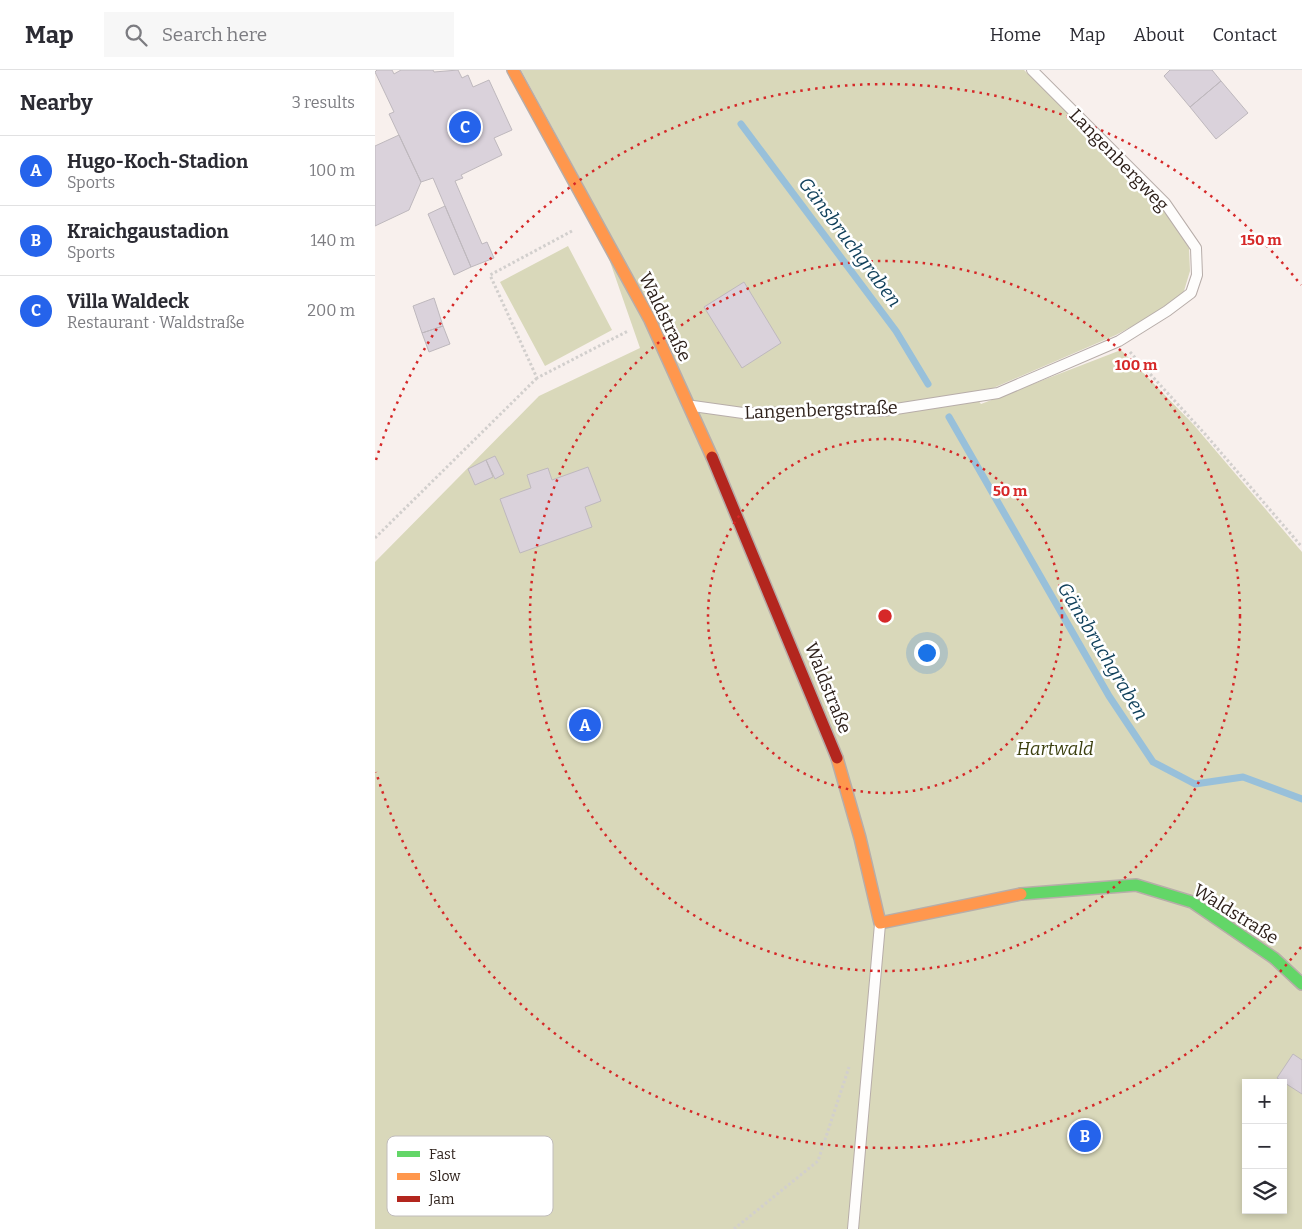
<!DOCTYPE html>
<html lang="en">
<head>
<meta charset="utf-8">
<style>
  :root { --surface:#fff; --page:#f7f7f7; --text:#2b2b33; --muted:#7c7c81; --line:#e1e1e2; --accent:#2563eb }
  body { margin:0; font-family:Bitter,serif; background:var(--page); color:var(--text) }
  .controls { position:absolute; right:15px; bottom:15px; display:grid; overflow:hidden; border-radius:0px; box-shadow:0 2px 8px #0003 }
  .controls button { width:45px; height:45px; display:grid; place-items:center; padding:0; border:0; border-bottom:1px solid var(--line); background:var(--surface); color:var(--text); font:25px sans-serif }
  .you { position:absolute; left:551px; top:582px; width:18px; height:18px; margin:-12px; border:4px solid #fff; border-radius:50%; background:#1a73e8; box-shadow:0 0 0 8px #1a73e833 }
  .badge { display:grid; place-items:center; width:32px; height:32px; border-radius:50%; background:var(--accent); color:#fff; font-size:16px; font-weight:700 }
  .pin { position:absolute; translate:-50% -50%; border:2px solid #fff; box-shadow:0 1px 5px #0006 }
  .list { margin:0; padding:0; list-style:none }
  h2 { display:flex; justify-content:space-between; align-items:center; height:65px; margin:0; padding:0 20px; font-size:21px }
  h2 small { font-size:16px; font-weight:400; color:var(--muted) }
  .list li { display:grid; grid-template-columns:32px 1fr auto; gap:15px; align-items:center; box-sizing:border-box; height:70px; padding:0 20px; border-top:1px solid var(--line) }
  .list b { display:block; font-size:19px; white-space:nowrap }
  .list p { margin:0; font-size:16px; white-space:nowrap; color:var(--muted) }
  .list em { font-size:16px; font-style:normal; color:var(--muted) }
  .icon { flex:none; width:28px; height:28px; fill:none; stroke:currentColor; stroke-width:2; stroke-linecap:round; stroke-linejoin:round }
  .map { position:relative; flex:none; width:927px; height:1159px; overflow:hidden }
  header { display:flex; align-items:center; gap:30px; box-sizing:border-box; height:70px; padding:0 25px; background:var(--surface); border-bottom:1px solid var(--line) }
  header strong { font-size:24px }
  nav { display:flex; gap:28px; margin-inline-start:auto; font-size:18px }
  .search { width:350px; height:45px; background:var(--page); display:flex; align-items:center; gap:12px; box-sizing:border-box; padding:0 18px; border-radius:0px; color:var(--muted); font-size:19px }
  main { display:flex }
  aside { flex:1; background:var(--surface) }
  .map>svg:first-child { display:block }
  .green { fill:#d9d8ba; fill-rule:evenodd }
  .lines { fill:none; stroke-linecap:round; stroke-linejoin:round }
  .stream { stroke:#98c0da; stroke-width:7 }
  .building { fill:#dad2db; stroke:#beb8bd }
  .lane-casing { stroke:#b7ada9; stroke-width:12 }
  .fast-casing { stroke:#b7ada9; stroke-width:14 }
  .slow-casing { stroke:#b7ada9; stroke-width:14 }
  .jam-casing { stroke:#b7ada9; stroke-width:14 }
  .path { stroke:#d2cfcd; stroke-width:3; stroke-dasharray:2.5 2.5; stroke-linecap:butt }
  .lane { stroke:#fefdfc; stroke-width:10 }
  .fast { stroke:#63d668; stroke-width:11 }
  .slow { stroke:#ff974d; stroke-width:11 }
  .jam { stroke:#b3261e; stroke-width:11 }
  .ring { fill:none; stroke:#d62828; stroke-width:2.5; stroke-dasharray:2.5 5 }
  .labels { text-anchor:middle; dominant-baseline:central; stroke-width:5; stroke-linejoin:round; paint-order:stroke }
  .street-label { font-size:18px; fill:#2e211b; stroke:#fff }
  .park-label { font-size:18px; font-style:italic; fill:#3b3f0e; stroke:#fff }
  .water-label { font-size:19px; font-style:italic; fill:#10405b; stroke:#fff }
  .key { fill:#fff; stroke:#c0bcbb; stroke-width:1 }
  .key-label { font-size:14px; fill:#2e211b }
  .centre { fill:#d62828; stroke:#fff; stroke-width:2.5 }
  .ring-label { font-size:15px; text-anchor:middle; font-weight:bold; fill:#d62828; stroke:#fff; stroke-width:5; stroke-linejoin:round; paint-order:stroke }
</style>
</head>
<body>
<header>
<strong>Map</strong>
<div class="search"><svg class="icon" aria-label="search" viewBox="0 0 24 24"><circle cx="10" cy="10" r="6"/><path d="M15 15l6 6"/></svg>Search here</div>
<nav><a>Home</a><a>Map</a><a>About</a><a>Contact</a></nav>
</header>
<main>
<aside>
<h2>Nearby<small>3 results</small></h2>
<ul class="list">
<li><span class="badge">A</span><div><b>Hugo-Koch-Stadion</b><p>Sports</p></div><em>100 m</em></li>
<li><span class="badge">B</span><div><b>Kraichgaustadion</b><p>Sports</p></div><em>140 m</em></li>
<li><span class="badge">C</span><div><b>Villa Waldeck</b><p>Restaurant · Waldstraße</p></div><em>200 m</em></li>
</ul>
</aside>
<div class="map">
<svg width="927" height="1159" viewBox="0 0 927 1159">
  <rect width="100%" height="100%" fill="#f8f0ed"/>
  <path class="green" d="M146 0H649L783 132 814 178 815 201 809 221 789 239 741 265 616 319 598 324 606 334 746 280 818 354 927 482V1159H0V492L164 326 265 278 208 114ZM871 1013H908V1140H871Z
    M193 176 237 260 170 296 125 212Z"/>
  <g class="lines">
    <path class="stream" d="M366 54 521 261 553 314
      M574 347 734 626 778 692 820 714 868 707 927 729"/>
  </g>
  <path class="building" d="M2 0H17L19 4 26 0H58L59 2 83 0 87 8 93 5 98 17 114 10 137 60 119 68 127 85 86 105 88 108 80 111 107 174 112 172 119 188 96 197 58 108 46 112 14 44 19 42 0 2Z
    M795 0H837L846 11 815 37 789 6Z
    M846 11 873 43 841 69 815 37Z
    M24 65 46 112 34 140 0 156V76Z
    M70 136 96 197 79 205 53 144Z
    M369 212 406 273 367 298 329 237Z
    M59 228 68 256 47 263 38 236Z
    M68 256 75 274 54 282 47 263Z
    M120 386 129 404 120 409 111 390Z
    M111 390 118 407 100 415 93 399Z
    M213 397 226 431 210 437 217 457 145 483 125 429 156 418 152 405 173 398 177 410Z
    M918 984 927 990V1024L902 1008Z"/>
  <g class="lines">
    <defs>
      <path id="lane" d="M318 336 368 343 508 341 623 323 744 271 792 241 816 223 822 205 821 178 790 133 657 0
        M478 1159 505 854"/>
      <path id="fast" d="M646 824 761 815 817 832 899 888 927 914"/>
      <path id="slow" d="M138 0 275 250 337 387
        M462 688 485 768 505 853 646 824"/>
      <path id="jam" d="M337 387 462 688"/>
    </defs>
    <use href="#lane" class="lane-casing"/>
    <use href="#fast" class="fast-casing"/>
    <use href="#slow" class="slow-casing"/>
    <use href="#jam" class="jam-casing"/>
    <path class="path" d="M197 161 115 205 162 308 253 261
      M755 282 830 364 927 477
      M0 468 162 308
      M359 1159 443 1091 474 997"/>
    <use href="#lane" class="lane"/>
    <use href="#fast" class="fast"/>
    <use href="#slow" class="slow"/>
    <use href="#jam" class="jam"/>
  </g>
  <g class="ring">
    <circle cx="510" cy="546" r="177"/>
    <circle cx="510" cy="546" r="355"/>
    <path d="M926 877A532 532 0 0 1 1 702M1 390A532 532 0 0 1 926 215"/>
  </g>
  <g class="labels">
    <g class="street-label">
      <text transform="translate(744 90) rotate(46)">Langenbergweg</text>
      <text transform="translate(290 247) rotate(64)">Waldstraße</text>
      <text transform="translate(446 340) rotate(-2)">Langenbergstraße</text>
      <text transform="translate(453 618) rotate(68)">Waldstraße</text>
      <text transform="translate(861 844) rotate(32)">Waldstraße</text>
    </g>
    <g class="park-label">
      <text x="680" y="679">Hartwald</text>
    </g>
    <g class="water-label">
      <text transform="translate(475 172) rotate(53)">Gänsbruchgraben</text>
      <text transform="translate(728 581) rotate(59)">Gänsbruchgraben</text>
    </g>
  </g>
  <rect x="12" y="1066" width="166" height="80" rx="8" class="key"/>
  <rect x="22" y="1081" width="23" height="6" fill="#63d668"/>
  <rect x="22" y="1103" width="23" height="7" fill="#ff974d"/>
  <rect x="22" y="1126" width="23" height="6" fill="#b3261e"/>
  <g class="key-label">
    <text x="54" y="1089">Fast</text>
    <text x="54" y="1111">Slow</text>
    <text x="54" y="1134">Jam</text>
  </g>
  <circle cx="510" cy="546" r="8" class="centre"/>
  <g class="ring-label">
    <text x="886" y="175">150 m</text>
    <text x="761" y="300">100 m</text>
    <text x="635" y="426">50 m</text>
  </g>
</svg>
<div class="controls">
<button>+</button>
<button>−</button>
<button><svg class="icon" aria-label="layers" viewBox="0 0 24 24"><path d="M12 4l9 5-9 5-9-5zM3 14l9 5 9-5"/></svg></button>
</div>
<div class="you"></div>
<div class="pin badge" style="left:210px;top:655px">A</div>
<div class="pin badge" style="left:710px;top:1066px">B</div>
<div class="pin badge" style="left:90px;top:57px">C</div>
</div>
</main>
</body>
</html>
